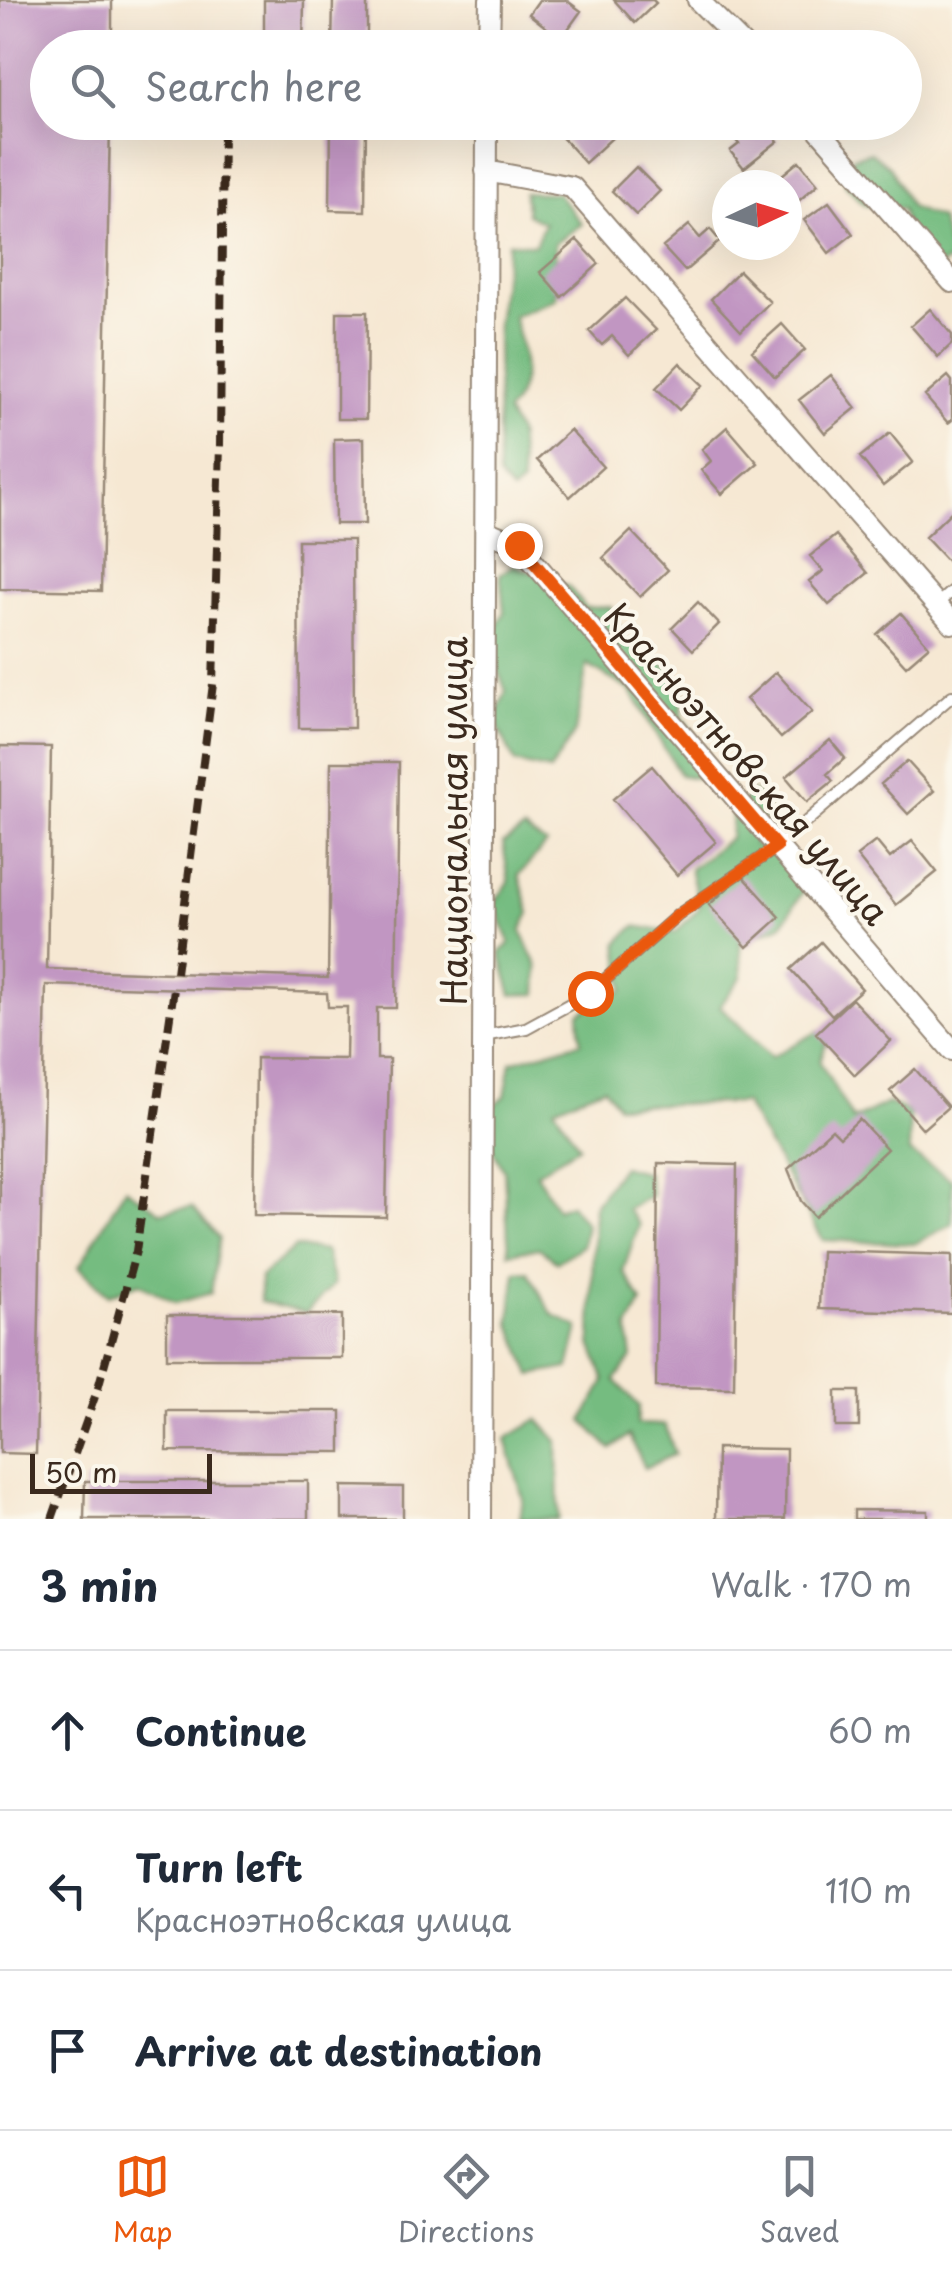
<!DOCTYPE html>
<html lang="en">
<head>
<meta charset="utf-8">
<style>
  :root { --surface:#fff; --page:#f2f2f3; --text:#1f2937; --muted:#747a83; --line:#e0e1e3; --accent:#ea580c }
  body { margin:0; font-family:"Playpen Sans",sans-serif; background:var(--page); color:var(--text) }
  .compass { position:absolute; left:712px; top:170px; width:90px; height:90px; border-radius:50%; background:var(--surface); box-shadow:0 10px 40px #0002; rotate:86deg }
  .scale { position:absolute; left:30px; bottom:25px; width:182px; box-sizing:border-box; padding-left:10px; border:5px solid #3b2a1e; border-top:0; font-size:28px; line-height:35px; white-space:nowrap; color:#3b2a1e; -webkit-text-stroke:8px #fbf7ec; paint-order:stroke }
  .stop { position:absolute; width:30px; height:30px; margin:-22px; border:8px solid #ea580c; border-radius:50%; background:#fff }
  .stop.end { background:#ea580c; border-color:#fff; box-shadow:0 2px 10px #0008 }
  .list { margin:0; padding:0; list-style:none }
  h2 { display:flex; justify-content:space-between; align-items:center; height:130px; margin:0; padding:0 40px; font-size:42px }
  h2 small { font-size:32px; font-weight:400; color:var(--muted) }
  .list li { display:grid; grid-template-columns:65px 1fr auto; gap:30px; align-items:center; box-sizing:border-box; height:160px; padding:0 40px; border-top:2px solid var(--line) }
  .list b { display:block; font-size:38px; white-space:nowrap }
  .list p { margin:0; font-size:32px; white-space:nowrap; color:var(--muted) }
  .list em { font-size:32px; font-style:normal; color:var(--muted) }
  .icon { flex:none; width:55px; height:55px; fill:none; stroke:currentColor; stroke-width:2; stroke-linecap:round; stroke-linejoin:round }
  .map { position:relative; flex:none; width:952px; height:1519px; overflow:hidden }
  .search { position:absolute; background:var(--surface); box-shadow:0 10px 40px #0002; left:30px; right:30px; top:30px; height:110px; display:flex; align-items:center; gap:25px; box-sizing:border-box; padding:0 35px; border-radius:55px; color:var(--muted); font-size:38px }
  .sheet { height:610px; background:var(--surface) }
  nav { display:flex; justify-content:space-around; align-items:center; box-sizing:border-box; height:140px; border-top:2px solid var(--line); background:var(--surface); font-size:28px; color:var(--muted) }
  nav a { display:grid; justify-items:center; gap:5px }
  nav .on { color:var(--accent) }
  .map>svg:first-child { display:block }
  .forest { fill:#75bc80; stroke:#58734f; stroke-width:2.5 }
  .building { fill:#c196c2 }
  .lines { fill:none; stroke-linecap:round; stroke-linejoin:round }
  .service-casing { stroke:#988978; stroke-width:14 }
  .minor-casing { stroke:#988978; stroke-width:24 }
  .service { stroke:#fff; stroke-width:10 }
  .minor { stroke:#fff; stroke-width:20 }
  .rail { stroke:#3b2a1e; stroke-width:8; stroke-dasharray:15 8; stroke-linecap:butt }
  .route { stroke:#ea580c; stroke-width:12 }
  .labels { text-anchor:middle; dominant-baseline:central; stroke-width:8; stroke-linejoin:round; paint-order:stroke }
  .street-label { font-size:35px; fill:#3b2a1e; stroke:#fbf7ec }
</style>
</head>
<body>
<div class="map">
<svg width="952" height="1519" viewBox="0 0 952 1519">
  <rect width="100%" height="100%" fill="#fbf7ec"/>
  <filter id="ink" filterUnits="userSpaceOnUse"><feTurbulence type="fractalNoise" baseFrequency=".01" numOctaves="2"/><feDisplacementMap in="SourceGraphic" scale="20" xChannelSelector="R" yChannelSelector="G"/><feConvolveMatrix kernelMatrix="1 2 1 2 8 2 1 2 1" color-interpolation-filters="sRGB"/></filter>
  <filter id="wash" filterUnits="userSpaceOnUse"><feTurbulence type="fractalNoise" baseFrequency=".0048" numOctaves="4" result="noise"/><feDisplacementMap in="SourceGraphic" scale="40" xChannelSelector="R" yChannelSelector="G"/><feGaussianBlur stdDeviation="2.25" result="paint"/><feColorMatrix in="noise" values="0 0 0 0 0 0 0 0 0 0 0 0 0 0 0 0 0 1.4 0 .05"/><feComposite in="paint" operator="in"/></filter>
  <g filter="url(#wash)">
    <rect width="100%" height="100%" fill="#f6e8d3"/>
    <path class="forest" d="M871 152 891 168 910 207 940 219 952 260 931 270 911 258 902 209 865 205 845 184 853 157Z
      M524 192 557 193 582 224 555 243 556 299 513 316C523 351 533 385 506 413L518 433 522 484 512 492 498 477 497 324 508 242 535 245 544 223 527 214Z
      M514 565 569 587 586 608 611 607 625 642 659 659 682 687V716L708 754 698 778 680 775 631 691 587 665 575 732 550 771 515 763 495 721 506 691C495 664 486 639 504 613L500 574Z
      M752 791 769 804 754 845 799 859 812 877 782 925 740 942 742 976 720 1006 771 1057 854 1012 828 1037 820 1062 853 1120 888 1103 910 1113 909 1152 952 1180V1224L914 1244 823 1240 744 1103 617 1105 604 1087 554 1107 579 1146 536 1173 557 1209 570 1204 586 1224 582 1246 557 1262 539 1248 509 1253 504 1170 492 1149V1107L505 1096 511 1062 581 1042 579 1013 624 990 618 943 635 926 675 933 700 907 690 869 730 838 732 815Z
      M524 830 546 844 519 875 530 913 521 931 538 967 537 994 512 995 500 953 510 943 494 902 509 883 503 843Z
      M622 1166 647 1173 652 1195 627 1209 639 1225 623 1271 642 1302 628 1328 632 1358 615 1380 639 1406 637 1424 665 1425 675 1454 645 1468 629 1435 611 1449 583 1421 605 1381 591 1344 594 1205Z
      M125 1188 161 1212 192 1207 219 1238 211 1293 176 1303 139 1283 108 1295 79 1267Z
      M295 1247 325 1251 334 1284 306 1313 260 1302V1278Z
      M528 1271 552 1314 579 1328 569 1368 531 1375 510 1322 516 1272Z
      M538 1419 558 1441 559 1519H520L523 1498 506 1439Z"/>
    <g id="blocks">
      <path class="building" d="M0 0H112V48H48V122H110L101 591 0 589Z
        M264 0H304L303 48H264Z
        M333 0H367V48H332Z
        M539 0H566L581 11 561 39 529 14Z
        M614 0H653L656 3 635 23Z
        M331 122H366L365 211 330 210Z
        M548 122H598L612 138 585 163Z
        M736 122H763L778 141 744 168 730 151 739 144 727 130Z
        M799 161 818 184 787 211V185H770Z
        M636 167 660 191 636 215 612 191Z
        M829 202 853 234 829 253 804 220Z
        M689 225 700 238 710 229 720 241 685 271 663 247Z
        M577 240 599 264 562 297 540 272Z
        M739 271 770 302 741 331 711 299Z
        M625 298 656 330 629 355 612 336 602 345 589 331Z
        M930 309 952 335V344L938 357 911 326Z
        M337 312H367L366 419H337Z
        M782 324 805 350 775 377 752 351Z
        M680 363 703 385 679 410 656 388Z
        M831 375 856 408 825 433 799 400Z
        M948 376 952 381V420L948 423 925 396Z
        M727 427 758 463 722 494 701 470 711 461 702 449Z
        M570 430 603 467 570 497 537 460Z
        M890 433 913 462 883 486 860 457Z
        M364 438 365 524H335L334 439Z
        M952 511V562L950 564 925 537Z
        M631 531 668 570 640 597 603 558Z
        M836 535 868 573 829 605 809 582 823 571 810 556Z
        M298 540H353L354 728H299Z
        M698 602 719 624 693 650 672 628Z
        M901 613 929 646 906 666 877 634Z
        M776 672 812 712 781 738 746 699Z
        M830 740 845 758 827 774 833 781 807 802 786 777Z
        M0 746 51 747 47 969 328 978 331 762H399L396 1008H377V1059H389L386 1217 254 1215 256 1058 346 1059 347 1007H328L327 993 46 985 36 1454 0 1453Z
        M907 761 934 791 908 814 881 784Z
        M652 766 716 842 677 875 613 799Z
        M876 841 890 858 912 841 937 872 896 905 857 856Z
        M742 875 780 917 747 947 709 905Z
        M821 942 862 989 832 1015 791 969Z
        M852 999 891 1041 855 1075 816 1033Z
        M915 1069 948 1107 923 1129 890 1091Z
        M859 1119 887 1149 815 1217 801 1201 788 1169 832 1129 840 1137Z
        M658 1163 737 1165 734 1388 656 1387Z
        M821 1251 952 1255V1313L819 1309Z
        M167 1315H342V1358H167Z
        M836 1391H859V1427H836Z
        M167 1411H341V1452L167 1451Z
        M717 1448 786 1449 785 1519H716Z
        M85 1481H308V1519H84Z
        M342 1486 403 1487V1519H342Z
        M854 1510 928 1511V1519H854Z"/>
    </g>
  </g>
  <g filter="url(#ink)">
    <use href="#blocks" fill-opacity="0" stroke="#988978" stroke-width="2.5"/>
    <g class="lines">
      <defs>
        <path id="service" d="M937 604 952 591
          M484 1036 526 1028 590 993 678 915 777 847 952 696"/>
        <path id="minor" d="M698 0 746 48
          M489 48 490 0
          M812 122 952 282
          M486 171 572 187 952 623
          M486 531 519 545 952 1050
          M481 1519 487 122"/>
      </defs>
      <use href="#service" class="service-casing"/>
      <use href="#minor" class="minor-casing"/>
      <use href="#service" class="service"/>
      <use href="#minor" class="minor"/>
      <path class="rail" d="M176 973 213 684 220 445 223 122
        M52 1519 98 1388 136 1251 174 989"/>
    </g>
  </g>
  <g class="lines" filter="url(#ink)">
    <path class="route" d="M519 545 777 847 678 915 590 993"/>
  </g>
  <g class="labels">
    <g class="street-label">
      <text transform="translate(748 763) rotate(49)">Красноэтновская улица</text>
      <text transform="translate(452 821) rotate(-90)">Национальная улица</text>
    </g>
  </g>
</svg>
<svg class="compass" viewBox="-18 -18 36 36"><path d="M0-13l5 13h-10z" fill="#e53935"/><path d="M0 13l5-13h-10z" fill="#747a83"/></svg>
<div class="scale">50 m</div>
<div class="stop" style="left:590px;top:993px"></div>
<div class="stop end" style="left:519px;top:545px"></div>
<div class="search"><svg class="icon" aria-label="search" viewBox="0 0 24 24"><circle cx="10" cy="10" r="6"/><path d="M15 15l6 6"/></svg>Search here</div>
</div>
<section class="sheet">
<h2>3 min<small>Walk · 170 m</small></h2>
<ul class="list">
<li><svg class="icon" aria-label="ahead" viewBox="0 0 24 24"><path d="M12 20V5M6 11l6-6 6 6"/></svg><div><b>Continue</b></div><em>60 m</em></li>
<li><svg class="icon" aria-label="left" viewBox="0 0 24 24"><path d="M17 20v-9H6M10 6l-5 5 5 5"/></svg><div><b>Turn left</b><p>Красноэтновская улица</p></div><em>110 m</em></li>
<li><svg class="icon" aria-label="arrive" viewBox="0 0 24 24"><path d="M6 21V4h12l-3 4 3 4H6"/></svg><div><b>Arrive at destination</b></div></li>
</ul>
</section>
<nav>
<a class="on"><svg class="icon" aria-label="map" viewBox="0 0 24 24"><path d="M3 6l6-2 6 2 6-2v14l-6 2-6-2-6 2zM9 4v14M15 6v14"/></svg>Map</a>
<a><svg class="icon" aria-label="directions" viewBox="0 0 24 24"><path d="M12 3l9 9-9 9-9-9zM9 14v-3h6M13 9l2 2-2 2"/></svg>Directions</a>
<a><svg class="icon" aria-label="saved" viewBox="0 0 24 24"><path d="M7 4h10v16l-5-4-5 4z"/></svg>Saved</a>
</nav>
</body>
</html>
